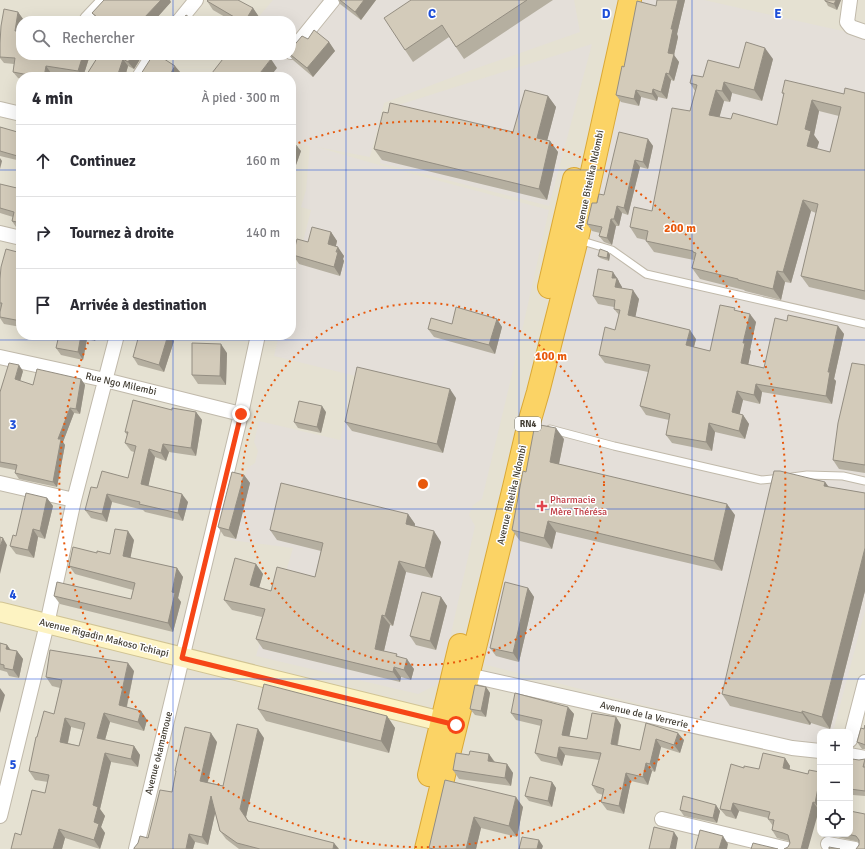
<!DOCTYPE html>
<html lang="fr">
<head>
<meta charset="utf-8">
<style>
  :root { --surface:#fff; --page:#f2f2f3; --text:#2b2b33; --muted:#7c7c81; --line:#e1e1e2 }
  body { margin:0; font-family:Signika,sans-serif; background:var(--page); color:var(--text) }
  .controls { position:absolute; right:12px; bottom:12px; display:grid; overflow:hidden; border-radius:8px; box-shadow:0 4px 16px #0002 }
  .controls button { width:36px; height:36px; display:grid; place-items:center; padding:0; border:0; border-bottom:1px solid var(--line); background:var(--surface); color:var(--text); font:20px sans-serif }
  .stop { position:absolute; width:12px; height:12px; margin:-9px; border:3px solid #f64617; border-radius:50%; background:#fff }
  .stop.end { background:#f64617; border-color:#fff; box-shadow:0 1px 4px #0008 }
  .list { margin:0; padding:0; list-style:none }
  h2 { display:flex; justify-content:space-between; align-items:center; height:52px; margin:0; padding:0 16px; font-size:17px }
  h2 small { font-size:13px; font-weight:400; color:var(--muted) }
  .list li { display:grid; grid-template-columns:26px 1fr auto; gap:12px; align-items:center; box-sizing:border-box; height:72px; padding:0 16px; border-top:1px solid var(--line) }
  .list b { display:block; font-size:15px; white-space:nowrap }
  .list em { font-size:13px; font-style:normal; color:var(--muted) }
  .icon { flex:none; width:22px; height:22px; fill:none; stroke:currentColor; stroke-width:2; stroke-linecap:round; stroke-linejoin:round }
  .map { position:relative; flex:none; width:865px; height:849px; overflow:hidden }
  .search { position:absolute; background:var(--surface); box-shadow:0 4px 16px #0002; left:16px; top:16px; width:280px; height:44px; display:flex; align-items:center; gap:10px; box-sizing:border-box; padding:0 14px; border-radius:16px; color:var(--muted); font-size:15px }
  .panel { position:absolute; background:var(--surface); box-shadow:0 4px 16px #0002; left:16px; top:72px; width:280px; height:268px; border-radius:16px }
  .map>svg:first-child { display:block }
  .residential { fill:#e5e1d2; fill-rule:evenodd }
  .industrial { fill:#e4dfd9 }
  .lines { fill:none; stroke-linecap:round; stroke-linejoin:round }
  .lane-casing { stroke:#c0b9aa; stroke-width:9 }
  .street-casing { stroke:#c0b9aa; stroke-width:16 }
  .secondary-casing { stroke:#d1c494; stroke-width:21 }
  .highway-casing { stroke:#daa836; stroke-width:24 }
  .lane { stroke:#fff; stroke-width:7 }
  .street { stroke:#fff; stroke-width:14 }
  .secondary { stroke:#fdf3c2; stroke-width:19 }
  .highway { stroke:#fbd365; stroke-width:22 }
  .wall { fill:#b5afa0; fill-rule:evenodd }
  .shaded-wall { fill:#948e82 }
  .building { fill:#d3cbba; stroke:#948e82; fill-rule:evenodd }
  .route { stroke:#f64617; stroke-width:5 }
  .grid { fill:none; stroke:#1d4ed8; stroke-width:1; stroke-opacity:0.55 }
  .ring { fill:none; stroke:#e8590c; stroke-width:2; stroke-dasharray:2 4 }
  .health-dot { fill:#e0444e; stroke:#fff; stroke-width:1.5 }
  .labels { text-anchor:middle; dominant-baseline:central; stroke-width:3; stroke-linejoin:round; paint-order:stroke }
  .shield { fill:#fff; stroke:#7b7871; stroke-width:1 }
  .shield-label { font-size:9px; font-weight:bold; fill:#433e34 }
  .street-label { font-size:10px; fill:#433e34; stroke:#fff }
  .health-label { font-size:10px; fill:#be3a42; stroke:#fff; text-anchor:start }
  .grid-label { font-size:13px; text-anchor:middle; font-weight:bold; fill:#1d4ed8; stroke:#fff; stroke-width:3; stroke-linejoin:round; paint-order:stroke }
  .centre { fill:#e8590c; stroke:#fff; stroke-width:2 }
  .ring-label { font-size:12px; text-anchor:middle; font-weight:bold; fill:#e8590c; stroke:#fff; stroke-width:3; stroke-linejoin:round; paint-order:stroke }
</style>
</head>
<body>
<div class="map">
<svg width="865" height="849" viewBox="0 0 865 849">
  <rect width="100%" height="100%" fill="#f2eee4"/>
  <path class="residential" d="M0 0H865V849H0ZM21 21H291V55H21ZM21 77H291V335H21ZM820 732H850V834H820Z"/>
  <path class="industrial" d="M273 0H574L580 32 477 68 384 103 370 157 317 147 372 163 549 210 515 362 482 499 473 505 469 515 475 526 440 683 418 694 256 656 261 639 275 608 293 548 230 540 247 468 255 463 258 451 254 442 259 421 340 440 356 376 274 356 279 335H291V288L311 210 301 207 306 190 310 146 291 141V77H209L227 55H291V21H255Z
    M642 0H704L865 36V611L833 732H820V750L483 664Z
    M592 44 549 206 380 163 392 107Z"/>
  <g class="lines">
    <defs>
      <path id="lane" d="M579 240 612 250 646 274 865 324
        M550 429 614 446 761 480 782 478
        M792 477 807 475 843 476 865 481"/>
      <path id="street" d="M850 0 847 22 851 27 865 32
        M87 19 105 0
        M179 21 196 0
        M291 52 333 0
        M139 77 153 55
        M0 109 21 114
        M0 233 21 238
        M0 357 105 380 241 414
        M0 483 74 500
        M468 675 792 748 820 751
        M850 740 865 682
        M850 755 865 758
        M0 816 47 624 74 500 117 335
        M662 819 787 849
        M828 844 855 849
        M136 849 241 414 258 335"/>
      <path id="secondary" d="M0 612 456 725"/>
      <path id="highway" d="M549 287 574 179
        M429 775 460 645
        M426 849 514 487 529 423 538 392 577 239 630 0"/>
    </defs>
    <use href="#lane" class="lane-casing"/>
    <use href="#street" class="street-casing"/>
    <use href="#secondary" class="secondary-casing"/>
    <use href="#highway" class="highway-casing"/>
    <use href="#lane" class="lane"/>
    <use href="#street" class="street"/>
    <use href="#secondary" class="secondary"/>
    <use href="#highway" class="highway"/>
  </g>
  <path class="wall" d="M338 0H376L361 20 340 4Z
    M411 0H553L464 59 449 37 413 62 405 50Z
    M657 0H685L677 34 678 37 674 55 679 62 674 81 671 80 667 99 658 97 657 101 641 97 639 106 621 102 616 95 624 67 656 6Z
    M825 0H841L837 10 828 6Z
    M207 1 253 8 259 17 257 21H232L213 10Z
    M171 2 154 21H99L92 13Z
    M18 12 23 19 21 31V55H90L83 77 51 73 50 77H21V79L18 78 13 72 14 64 4 63 0 58V43Z
    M308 39 329 42 335 51 313 77 293 60 289 55H291Z
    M99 55H141L142 56 134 69 128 66 125 77H90L87 74Z
    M773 59 762 101 732 93 730 102 724 101 719 117 731 119 777 125 784 95 782 93 844 94 865 93V300L809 287 801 276 816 213 811 211 791 283 785 282 781 300 745 291 744 290 700 279 692 268 694 260 654 252 646 241V240L637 238 630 227 652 211 690 111 695 91 690 83 703 77ZM819 111 839 116 830 152 817 149 819 142 814 135Z
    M548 96 556 107 547 140 550 141 558 152 547 200 382 160 374 149 388 113 513 132Z
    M0 127 21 133V161L0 156Z
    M648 139 653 146 648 169 640 167 628 215 622 213 619 226H616L612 245 604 242 599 236 600 233 592 231 587 224 597 203 604 195Z
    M291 144 301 151 296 165 291 163Z
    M0 185 21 189V228L16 227 12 221 13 217 0 213Z
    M331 232 337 241 336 246 344 256 343 259 344 261 340 276 299 264 293 255 308 242Z
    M608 252 610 255 609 261 600 258 598 256Z
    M21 253V327L4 324 0 318 1 309H0V279Z
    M619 281V282L622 287V288L639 299 635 317 696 339 694 347 710 351 736 311 756 322 750 350 751 351 748 364 764 368 787 321 838 326 844 334 834 379 836 381 832 404 762 392 760 404 743 400 739 414 743 415 749 424 745 439 715 432 712 451 672 443 666 435 669 420 646 415 640 406 648 372 605 363 599 355 615 330 619 315 614 309V307L598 304 593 296Z
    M497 319 502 327 495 354 434 337 428 329 452 324Z
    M59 335H97L95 341 87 339 83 360 61 355 56 348Z
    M174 341 164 372 138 365 133 357Z
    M227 353 226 385 198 384 192 375Z
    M865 365V473L839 469 833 460Z
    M23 371 20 381 33 385 81 379 85 385 80 414 74 413 63 442 65 445 57 487 19 479 15 473V470L0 467V392Z
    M456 398 443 453 352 431 345 422Z
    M172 410 196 412 202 420 196 456 169 452 166 461 155 457 148 486 188 502 183 521 145 512 143 510 112 502 107 522 91 518 85 510 97 488 128 478 134 452 131 451 125 443 127 435 125 432Z
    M326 412 321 433 298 428 294 422Z
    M564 439 559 464 735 515 722 571 556 532 552 549 520 541 512 530 526 472Z
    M244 475 250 483 236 539 224 536 218 527Z
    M825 482 829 487 865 493V591L830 729 811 723 810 725 730 706 722 694Z
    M47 498 53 506 45 539 38 537 34 558 16 554 10 546 16 536Z
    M408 514 415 524V527L441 542 432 578 406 572 393 626 390 625 384 651 398 656 414 669 411 680 401 677 400 682 263 649 256 639 262 617 232 610 224 600 256 564 263 574 259 587 271 591 315 577 321 551 277 540 270 530Z
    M134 540 130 558 177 568 183 577 178 598 181 602 173 632 60 604 54 596 131 599 133 590 75 574 69 566 97 553 110 554Z
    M528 588 534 597 519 662 496 656 490 648Z
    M441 597 447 606 436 650 416 645 410 636Z
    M0 643 7 645 10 650 17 651 23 659 19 678 9 676 7 672 0 670Z
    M134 671 127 707 141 711 147 720 144 731 110 722 105 740 134 746 140 755 138 767 111 762 100 809 105 816 101 827 105 833 100 849 65 838 62 849H11L21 835 45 793 48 782 35 780 29 771 37 737 54 714 60 688 52 686 46 677ZM71 727 83 730 79 746 68 743Z
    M486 687 490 693 486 717 475 715 470 709Z
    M568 707 574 714 569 736 587 739 616 717 621 725 618 745 640 750 646 723 684 740 680 753 661 747 655 772 652 771 648 785 631 781 624 814 607 810 601 802 603 795 597 793 592 785 599 760 565 755 562 766 541 761 535 753 541 726 516 720 511 713Z
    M258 709 387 716 395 728 389 753 266 721Z
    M865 725V749H862L857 742 864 729Z
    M264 738 246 817 248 821 339 849H239L226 839 220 831 215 813 208 845 195 842 193 849H134L148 838 172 792 176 772 175 771 217 742 208 782 223 786Z
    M489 754 495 762 507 764 513 773 511 786 459 779 453 770 469 755Z
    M785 758 790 766V770L808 774 820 772V810H819L788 847 790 843 789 841 777 838 772 830 773 826 768 819V818L739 811 736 819 726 816 720 809 744 768 759 769Z
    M865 759V796L853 795 850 791V776L859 760Z
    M445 780 523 807 517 837 481 828 476 849H430L429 848Z
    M552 782 556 788 552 807 529 801 525 796Z
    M680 810 720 811 717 823 684 816Z
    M865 814V849H857L859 845V842L838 837 835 834H850Z"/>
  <path class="shaded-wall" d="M161 0H170L171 2 154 21H144L143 19Z
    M364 0H376L361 20 355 12Z
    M678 0H685L677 34 678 37 674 55 679 62 674 81 669 74 668 53 671 29Z
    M836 0H841L837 10 834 4Z
    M253 8 259 17 257 21H245Z
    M18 12 23 19V21H21V30L20 37 15 31Z
    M329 42 335 51 313 77 307 68Z
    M765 48 773 59 762 101 754 90Z
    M83 55H90L83 77 78 71Z
    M133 55H141L142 56 134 69 128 62Z
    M123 59 128 66 125 77H117Z
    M271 59 277 68 270 77H257Z
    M46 66 51 73 50 77H44Z
    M175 66 181 73 179 77H170L169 76Z
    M666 73 671 80 667 99 661 92Z
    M724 82 732 93 730 102 722 91Z
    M653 89 658 97 657 101 652 94Z
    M636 90 641 97 639 106 634 99Z
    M716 90 724 101 717 126 709 115Z
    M548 96 556 107 545 149 537 138Z
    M812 100 819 111 814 135 819 142 814 157 807 146 805 129Z
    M648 139 653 146 648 169 643 162Z
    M550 141 558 152 547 200 539 189Z
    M297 146 301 151 296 165 293 160Z
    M0 158 2 161 0 169Z
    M635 160 640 167 628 215 624 208Z
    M803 200 811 211 791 283 783 272Z
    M617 206 622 213 619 226 614 219Z
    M611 219 616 226 612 245 607 238Z
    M331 232 337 241 334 253 328 244Z
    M338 247 344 256 343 259 344 261 340 276 334 267Z
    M608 252 610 255 609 261 607 258Z
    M777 271 785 282 781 300 773 289Z
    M613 272 619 281V282L622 287 621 295 615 287 612 278Z
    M633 290 639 299 634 324 628 315Z
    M750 314 756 322 750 350 751 351 747 371 741 363 743 343Z
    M497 319 502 327 495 354 489 345Z
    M838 326 844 334 834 379 836 381 832 404 826 396 828 372Z
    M690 330 696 339 692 354 686 345Z
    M81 335H84L87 339 83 360 78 352Z
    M90 335H97L95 341Z
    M168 335H170L174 341 164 372 159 365Z
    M221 344 227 353 226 385 220 376Z
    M19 365 23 371 19 385 15 379Z
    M81 379 85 385 80 414 76 409Z
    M756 384 762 392 760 404 754 395Z
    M450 389 456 398 443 453 437 444Z
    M737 391 743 400 738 421 732 412Z
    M322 406 326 412 321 433 317 427Z
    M70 408 74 413 63 442 65 445 57 487 53 482 58 439Z
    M196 412 202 420 196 456 191 448Z
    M743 415 749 424 745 439 739 431Z
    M709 423 715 432 712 451 706 442Z
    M556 428 564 439 557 473 550 462Z
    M163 444 169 452 166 461 161 453Z
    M149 449 155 457 147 492 141 484Z
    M244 475 250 483 236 539 229 530Z
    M825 482 833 493 824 486Z
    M107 494 112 502 107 522 102 514Z
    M182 494 188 502 183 521 178 513Z
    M47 498 53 506 45 539 40 531Z
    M727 504 735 515 722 571 714 561Z
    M408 514 415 524 413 535 406 524Z
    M548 521 556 532 552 549 544 538Z
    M33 529 38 537 34 558 28 550Z
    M128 531 134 540 129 565 123 556Z
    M434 531 441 542 432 578 425 568Z
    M3 538 7 545 0 574V547Z
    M865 548V591L830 729 822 717Z
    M399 561 406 572 393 626 385 616Z
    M256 564 263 574 257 595 250 585Z
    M177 568 183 577 178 598 181 602 173 632 168 623 172 592Z
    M528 588 534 597 519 662 513 653Z
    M441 597 447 606 436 650 430 641Z
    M382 615 390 625 382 659 375 649Z
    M7 645 13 653 6 649Z
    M17 651 23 659 19 678 13 670Z
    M407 659 414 669 411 680 404 670Z
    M128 663 134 671 125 714 119 705Z
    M394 667 401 677 400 682 393 672Z
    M486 687 490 693 486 717 481 711Z
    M0 688 5 695 0 713Z
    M568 707 574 714 568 743 562 735Z
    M141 711 147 720 144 731 138 722Z
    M802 711 811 723 810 725 802 713Z
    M104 713 110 722 103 747 97 738Z
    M387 716 395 728 389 753 381 741Z
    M616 717 621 725 616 751 611 744Z
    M65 718 71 727 66 751 60 742Z
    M258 729 264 738 246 817 254 830 240 809Z
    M211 733 217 742 206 789 200 781Z
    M678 733 684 740 680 753 674 745Z
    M656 739 661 747 655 772 650 764Z
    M134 746 140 755 138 767 131 759Z
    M559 747 565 755 562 766 557 758Z
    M105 753 111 762 100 809 105 816 101 827 105 833 100 849 94 840 93 805Z
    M489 754 495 763 488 761Z
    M785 758 790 766 788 776 783 768Z
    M646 763 652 771 648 785 643 777Z
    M507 764 513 773 511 786 505 778Z
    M626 773 631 781 624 814 619 806Z
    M820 778V810L815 803Z
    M552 782 556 788 552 807 548 801Z
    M211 796 217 805 208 845 202 837Z
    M516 797 523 807 517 837 509 826Z
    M813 802 819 810 808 849H801Z
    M733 803 739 811 736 819 731 811Z
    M716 805 720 811 717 823 713 818Z
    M474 817 481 828 476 849H466Z
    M59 829 65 838 62 849H53Z
    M674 832 678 838 676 849H670Z
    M189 834 195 842 193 849H186Z
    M723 836 728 844 727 849H719Z
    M539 840 543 846 542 849H537Z
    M334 843 339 849H333Z"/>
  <path class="building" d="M104 0H161L143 19 145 20 144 21H102L92 13Z
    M208 0H238L253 8 245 21H241L207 1Z
    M340 0H364L355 12Z
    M411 0H527L456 47 442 25 405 50 384 18Z
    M657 0H678L671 29H673L668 53 674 54 669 74 666 73 661 92 653 89 652 94 636 90 634 99 616 95 622 66 624 67 637 1 656 6Z
    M825 0H836L834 4 825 1Z
    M4 9 18 12 15 31H21V55H83L78 71 46 66 44 77H34V76L13 72 15 58 0 57V43L1 26Z
    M186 15 195 21H182Z
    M314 30 329 42 307 68 291 55V49L302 36 308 39Z
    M746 42 765 48 754 90 724 82 722 91 716 90 709 115 731 119 733 113 777 125 784 93H782L785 80 844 94 845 88 865 93V291L801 276 818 204 803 200 783 272 777 271 773 289 738 280V279L692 268 696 253 693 252V251L646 241 648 231 630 227 634 207 652 211 672 108 690 111 697 85 690 83 692 75 703 77 708 60 739 68ZM812 100 841 107 830 152 807 146 811 131 805 129Z
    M99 55H133L128 62 123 59 117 77H97L87 74Z
    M153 55H158L175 66 169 76 172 77H139Z
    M226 55H265L271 59 257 77H216L212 73Z
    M525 90 548 96 537 138 550 141 539 189 374 149 383 112 388 113 390 103 513 132Z
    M0 127 21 133V157L0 151Z
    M619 132 648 139 643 162 635 160 624 208 617 206 614 219H611L607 238 599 236 602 227 587 224 592 203H597L599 194 604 195Z
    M291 144 297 146 293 160 291 159Z
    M21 163V169L19 168Z
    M0 184 21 189V223L12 221 14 212 0 208Z
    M312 227 331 232 328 244 338 247 336 252H338L334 267 293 255 297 239 308 242Z
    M6 249 21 253V321L0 317V312L2 303H0V279L1 267Z
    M600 249 608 252 607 258 598 256Z
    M598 269 613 272 612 278H617L615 287 633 290 628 315 690 330 686 345 710 351 720 305 735 308 734 310 750 314 743 343H745L741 363 764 368 775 318 787 321 788 315 838 326 828 372H830L826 396 756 384 754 395 737 391 732 412 743 415 739 431 709 423 706 442 666 435 670 414 640 406 650 365 599 355 605 327 615 330 620 310 614 309 615 300 593 296Z
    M456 307 497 319 489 345 428 329 431 318 452 324Z
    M59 335H81L78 352 56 348Z
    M139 335H168L159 365 133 357Z
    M192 343 221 344 220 376 192 375Z
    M9 363 19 365 15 379 33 385 37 369 81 379 76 409 70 408 58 439H61L53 482 15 473 17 465 0 462V392Z
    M852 363 865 365V465L833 460 838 423Z
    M357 367 450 389 437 444 345 422Z
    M133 400 172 410V408L196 412 191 448 163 444 161 453 149 449 141 484 182 494 178 513 139 504 140 502 107 494 102 514 85 510 91 487 97 488 102 471 128 478 136 446 125 443 128 432H125Z
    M299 401 322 406 317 427 294 422Z
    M535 424 556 428 550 462 727 504 714 561 548 521 544 538 512 530 523 471 526 472Z
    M774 471H780L825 482 824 486 865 493V548L822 717 802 711V713L722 694Z
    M232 472 244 475 229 530 218 527Z
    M281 483 408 514 406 524 434 531 425 568 399 561 385 616 382 615 375 649 397 654 396 656 407 659 404 670 394 667 393 672 256 639 265 609 224 600 235 558 256 564 250 585 271 591 277 567 315 577 323 543 270 530Z
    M26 493 47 498 40 531 33 529 28 550 10 546 13 535 16 536Z
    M115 529 128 531 123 556 177 568 172 592 175 593 168 623 54 596 57 582 131 599 135 583 69 566 73 547 97 553V551L110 554Z
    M0 537 3 538 0 547Z
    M505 582 528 588 513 653 490 648Z
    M422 592 441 597 430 641 410 636Z
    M0 643 7 645 6 649 17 651 13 670 4 668V665L0 664Z
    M50 650 128 663 119 705 141 711 138 722 104 713 97 738 134 746 131 759 105 753 93 805 98 807 94 822 99 824 94 840 59 829 53 849H11L15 833 21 835 32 790 45 793 49 775 29 771 36 737H37L44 711 54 714 62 680 46 677ZM65 718 85 723 79 746 60 742Z
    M264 684 387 716 381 741 258 709Z
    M475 685 486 687 481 711 470 709Z
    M515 693 568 707 562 735 587 739 592 713 616 717 611 744 640 750 646 723 678 733 674 745 656 739 650 764 646 763 643 777 626 773 619 806 601 802 604 789 592 785 601 753 559 747 557 758 535 753 542 720 511 713Z
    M237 724 258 729 240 809 248 821 334 843 333 849H260L237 843 220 831 211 796 202 837 189 834 186 849H134V848L138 843 140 836 148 838 160 790 172 792 176 771H175L185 727 211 733 200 781 223 786Z
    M865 725V745L863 744 857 742 861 728 864 729Z
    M470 751 489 754 488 761 507 764 505 778 453 770 456 753 469 755Z
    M763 753 785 758 783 768 808 774 809 770 820 772V778L815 803 813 802 801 849H784L788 847 790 843 788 835 783 833 772 830 774 820 768 819 770 812 733 803 731 811 720 809 731 764 744 768V766L759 769Z
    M852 759 859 760 865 759 863 767H865V791L850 789V776Z
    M530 777 552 782 548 801 525 796Z
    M445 780 516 797 509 826 474 817 466 849H434L429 848Z
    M683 796 716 805 713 818 680 810Z
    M850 811 865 814V849H856L859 845V840L856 836 847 834H850Z
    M654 827 674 832 670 849H649Z
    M700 830 723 836 719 849H695Z
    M522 837 539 840 537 849H519Z
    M753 843 778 849H751Z
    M829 847 840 849H829Z"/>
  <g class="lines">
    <path class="route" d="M241 414 182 658 456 725"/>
  </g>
  <path class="grid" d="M173 0V21M346 0V849M519 0V849M692 0V849M173 55V77M0 170H21M291 170H865M173 335V849M0 340H865M0 509H865M0 679H865"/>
  <g class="ring">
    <circle cx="423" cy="484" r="181"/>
    <path d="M293 145A363 363 0 1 1 91 336"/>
  </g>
  <path class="health-dot" d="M540 500h4v4h4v4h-4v4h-4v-4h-4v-4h4z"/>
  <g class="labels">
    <rect class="shield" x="515" y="417" width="26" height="14" rx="3"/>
    <g class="shield-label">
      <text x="528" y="424">RN4</text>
    </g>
    <g class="street-label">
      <text transform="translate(590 180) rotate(-78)">Avenue Bitelika Ndombi</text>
      <text transform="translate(121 384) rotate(13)">Rue Ngo Milembi</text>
      <text transform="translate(512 495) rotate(-77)">Avenue Bitelika Ndombi</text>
      <text transform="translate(104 638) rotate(14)">Avenue Rigadin Makoso Tchiapi</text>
      <text transform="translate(644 715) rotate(13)">Avenue de la Verrerie</text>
      <text transform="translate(159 753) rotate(-76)">Avenue okamamoue</text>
    </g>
    <g class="health-label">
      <text x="550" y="500">Pharmacie<tspan x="550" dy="12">Mère Thérésa</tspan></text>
    </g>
  </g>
  <g class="grid-label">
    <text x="432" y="18">C</text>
    <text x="606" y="18">D</text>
    <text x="778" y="18">E</text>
    <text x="13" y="429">3</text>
    <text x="13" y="599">4</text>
    <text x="13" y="769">5</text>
  </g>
  <circle cx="423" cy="484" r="6" class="centre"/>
  <g class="ring-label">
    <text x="680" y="232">200 m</text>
    <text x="551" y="360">100 m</text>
  </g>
</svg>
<div class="controls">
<button>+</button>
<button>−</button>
<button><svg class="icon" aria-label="locate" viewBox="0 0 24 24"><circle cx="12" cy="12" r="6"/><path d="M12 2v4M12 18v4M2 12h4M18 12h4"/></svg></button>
</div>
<div class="stop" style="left:456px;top:725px"></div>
<div class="stop end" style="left:241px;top:414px"></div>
<div class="search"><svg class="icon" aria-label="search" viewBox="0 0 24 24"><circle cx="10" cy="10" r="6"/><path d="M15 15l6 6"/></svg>Rechercher</div>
<section class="panel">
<h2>4 min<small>À pied · 300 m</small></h2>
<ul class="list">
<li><svg class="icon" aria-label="ahead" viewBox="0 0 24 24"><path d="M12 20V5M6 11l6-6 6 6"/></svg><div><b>Continuez</b></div><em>160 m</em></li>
<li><svg class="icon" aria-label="right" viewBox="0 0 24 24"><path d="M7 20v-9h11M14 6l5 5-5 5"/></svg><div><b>Tournez à droite</b></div><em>140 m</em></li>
<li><svg class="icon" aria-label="arrive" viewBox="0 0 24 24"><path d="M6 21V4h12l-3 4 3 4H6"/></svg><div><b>Arrivée à destination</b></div></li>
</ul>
</section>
</div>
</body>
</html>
